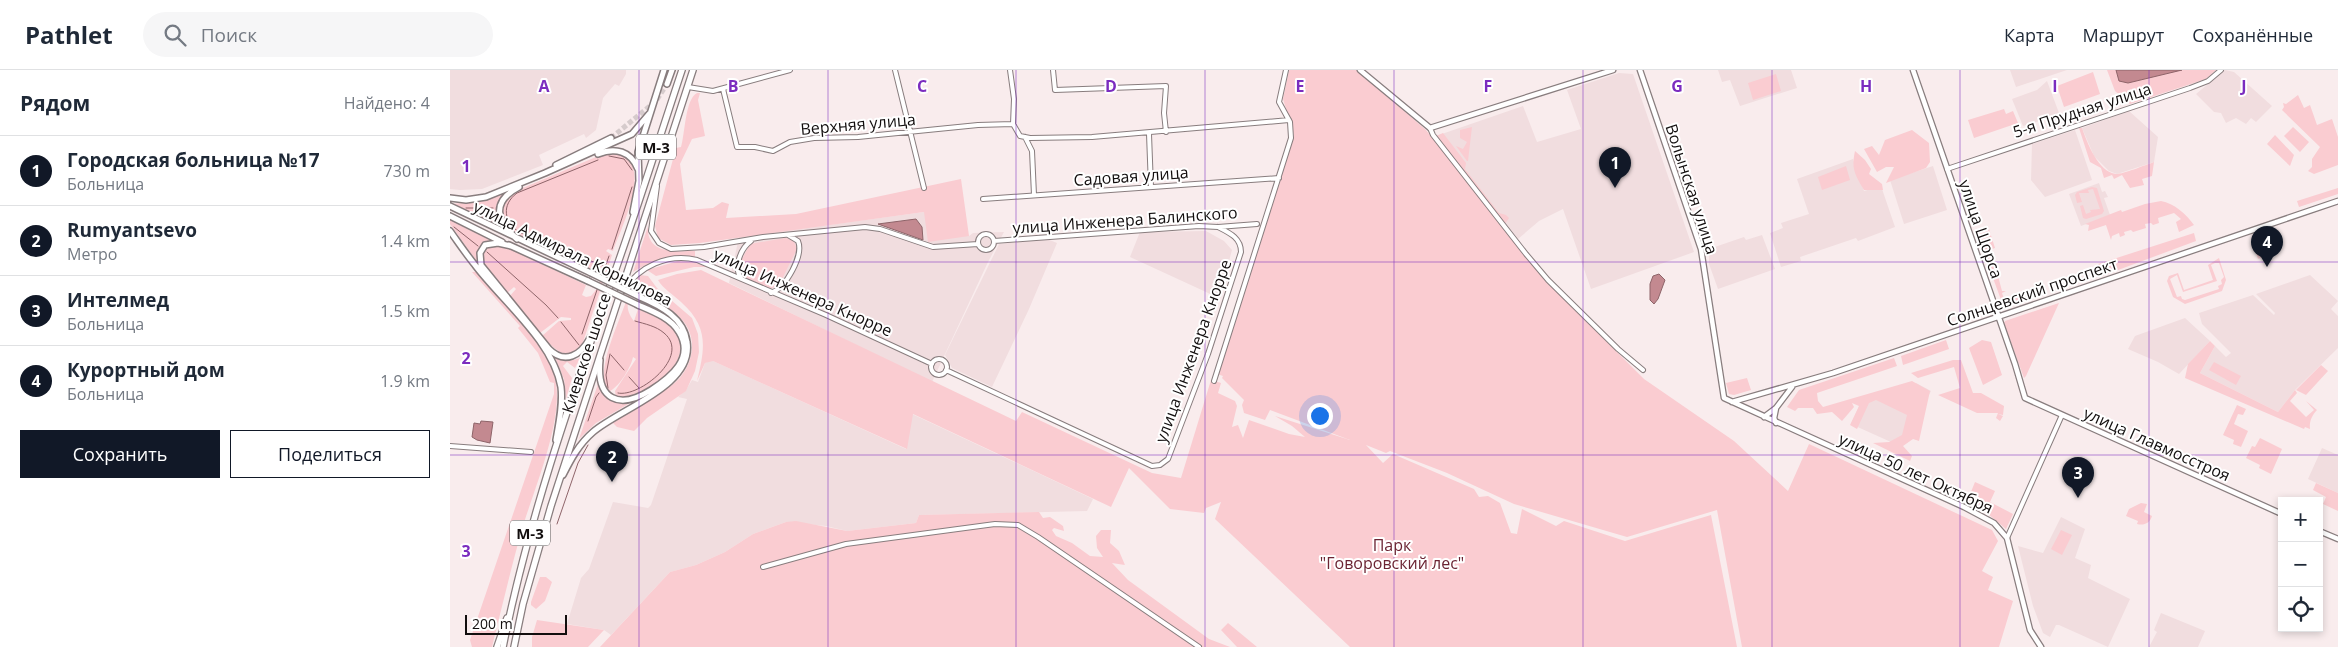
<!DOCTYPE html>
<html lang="ru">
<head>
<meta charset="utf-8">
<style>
  :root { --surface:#fff; --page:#f6f6f7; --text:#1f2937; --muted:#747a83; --line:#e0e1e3; --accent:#111827 }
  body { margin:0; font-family:"Open Sans",sans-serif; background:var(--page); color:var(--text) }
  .controls { position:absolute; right:15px; bottom:15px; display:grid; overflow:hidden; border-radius:0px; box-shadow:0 2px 8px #0003 }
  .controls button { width:45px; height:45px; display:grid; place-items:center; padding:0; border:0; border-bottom:1px solid var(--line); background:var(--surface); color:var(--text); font:25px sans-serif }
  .scale { position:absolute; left:15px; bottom:12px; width:102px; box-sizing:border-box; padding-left:5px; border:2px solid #120e0e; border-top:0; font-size:14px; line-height:18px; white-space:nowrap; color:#120e0e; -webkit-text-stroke:4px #fff; paint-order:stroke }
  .you { position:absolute; left:869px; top:345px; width:18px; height:18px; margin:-12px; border:4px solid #fff; border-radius:50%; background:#1a73e8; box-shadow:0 0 0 8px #1a73e833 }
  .badge { display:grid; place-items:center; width:32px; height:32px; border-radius:50%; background:var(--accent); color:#fff; font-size:16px; font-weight:700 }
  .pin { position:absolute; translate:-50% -41px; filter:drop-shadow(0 1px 2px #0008) }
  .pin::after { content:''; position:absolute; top:26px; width:18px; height:15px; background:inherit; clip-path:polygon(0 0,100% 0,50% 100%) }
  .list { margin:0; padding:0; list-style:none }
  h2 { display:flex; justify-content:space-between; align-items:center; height:65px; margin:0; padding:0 20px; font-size:21px }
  h2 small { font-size:16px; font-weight:400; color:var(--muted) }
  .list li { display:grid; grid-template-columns:32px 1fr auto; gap:15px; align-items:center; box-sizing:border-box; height:70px; padding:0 20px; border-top:1px solid var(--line) }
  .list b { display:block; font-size:19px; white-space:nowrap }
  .list p { margin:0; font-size:16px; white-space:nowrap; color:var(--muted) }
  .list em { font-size:16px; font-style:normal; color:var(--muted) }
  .actions { display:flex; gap:10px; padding:15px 20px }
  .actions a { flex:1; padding:11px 0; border:1px solid var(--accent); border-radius:0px; text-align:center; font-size:18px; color:var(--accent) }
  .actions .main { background:var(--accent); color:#fff }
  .icon { flex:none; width:28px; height:28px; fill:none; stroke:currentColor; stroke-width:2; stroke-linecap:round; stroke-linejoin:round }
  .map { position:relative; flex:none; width:1888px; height:577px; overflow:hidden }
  header { display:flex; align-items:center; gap:30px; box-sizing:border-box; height:70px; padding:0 25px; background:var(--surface); border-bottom:1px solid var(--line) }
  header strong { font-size:24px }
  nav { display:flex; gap:28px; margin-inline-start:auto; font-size:18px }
  .search { width:350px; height:45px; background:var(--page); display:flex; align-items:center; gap:12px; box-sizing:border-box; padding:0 18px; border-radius:28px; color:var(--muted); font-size:19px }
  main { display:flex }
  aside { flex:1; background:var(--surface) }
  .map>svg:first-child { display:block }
  .built { fill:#f1dddf }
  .green { fill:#faccd1; fill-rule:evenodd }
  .water { fill:#c38990; stroke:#8e6469 }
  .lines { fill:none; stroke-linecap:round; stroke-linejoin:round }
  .stream { stroke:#8e6469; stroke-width:1 }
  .secondary-tunnel { stroke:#d6cbcc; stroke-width:5; stroke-dasharray:5 2.5; stroke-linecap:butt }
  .minor-casing { stroke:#887d7e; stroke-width:6 }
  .tertiary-casing { stroke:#887d7e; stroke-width:7 }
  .secondary-casing { stroke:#887d7e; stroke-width:8 }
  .primary-casing { stroke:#887d7e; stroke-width:8 }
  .trunk-casing { stroke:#887d7e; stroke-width:8 }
  .minor { stroke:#fff; stroke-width:4 }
  .tertiary { stroke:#fff; stroke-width:4.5 }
  .secondary { stroke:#fff; stroke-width:5 }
  .primary { stroke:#fff; stroke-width:5.5 }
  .trunk { stroke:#fff; stroke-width:5.5 }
  .secondary-bridge-casing { stroke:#887d7e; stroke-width:8; stroke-linecap:butt }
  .secondary-bridge { stroke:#fff; stroke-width:5 }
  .grid { fill:none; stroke:#7b2cbf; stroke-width:1; stroke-opacity:0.55 }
  .labels { text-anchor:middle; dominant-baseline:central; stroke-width:4; stroke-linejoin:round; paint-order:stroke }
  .shield { fill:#fff; stroke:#595656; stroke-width:1 }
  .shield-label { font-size:15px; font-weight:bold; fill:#120e0e }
  .street-label { font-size:16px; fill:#120e0e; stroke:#fff }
  .park-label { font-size:16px; fill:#6b2433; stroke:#fff }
  .grid-label { font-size:16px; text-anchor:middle; font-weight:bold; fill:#7b2cbf; stroke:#fff; stroke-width:4; stroke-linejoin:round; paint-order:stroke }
</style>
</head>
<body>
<header>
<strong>Pathlet</strong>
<div class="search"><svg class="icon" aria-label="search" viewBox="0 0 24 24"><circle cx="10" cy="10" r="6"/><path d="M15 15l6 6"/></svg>Поиск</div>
<nav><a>Карта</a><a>Маршрут</a><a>Сохранённые</a></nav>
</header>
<main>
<aside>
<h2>Рядом<small>Найдено: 4</small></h2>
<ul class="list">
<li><span class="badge">1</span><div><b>Городская больница №17</b><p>Больница</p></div><em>730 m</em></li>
<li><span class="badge">2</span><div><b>Rumyantsevo</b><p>Метро</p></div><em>1.4 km</em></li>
<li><span class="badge">3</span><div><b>Интелмед</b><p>Больница</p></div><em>1.5 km</em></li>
<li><span class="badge">4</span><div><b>Курортный дом</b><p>Больница</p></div><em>1.9 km</em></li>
</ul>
<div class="actions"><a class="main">Сохранить</a><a>Поделиться</a></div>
</aside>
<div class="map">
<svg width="1888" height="577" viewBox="0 0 1888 577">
  <rect width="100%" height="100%" fill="#f9eced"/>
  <path class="built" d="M0 0H176V4L169 16 165 14 153 28 146 60 136 68 134 64 89 85 93 95 32 119 10 120 0 119Z
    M1268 0H1341L1347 18 1290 36 1280 10 1272 12Z
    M1560 0H1617L1566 17Z
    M1775 0 1784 2 1822 36 1806 52 1801 48 1796 54 1786 48 1776 53 1771 43 1764 42 1746 24Z
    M1169 3 1183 4 1244 182 1141 219 1113 139 1089 151 1068 169 986 66 1073 36 1087 72 1131 59 1117 20Z
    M1597 11 1609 43 1607 46 1573 56 1562 29 1587 20Z
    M1679 41 1708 67 1704 92 1667 104 1659 101 1644 86 1632 58Z
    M1625 60 1642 110 1595 127 1581 110 1582 74Z
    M1403 89 1414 121 1431 116 1445 157 1408 171 1406 168 1350 187 1351 191 1331 197 1320 163 1333 158 1331 153 1359 144 1347 109Z
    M1483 96 1497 140 1454 154 1440 110Z
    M1649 113 1652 122 1655 121 1658 127 1654 128 1660 145 1631 156 1619 124Z
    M474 142 519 166 523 163 554 162 538 192 482 312 279 213 289 167Z
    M756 161 774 171 782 180 769 228 680 187 690 162Z
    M1312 165 1325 199 1268 219 1259 194V179L1294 167 1296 170Z
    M597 169 607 173 579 239 542 317 502 298 495 285 549 174Z
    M1860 205 1888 231 1881 239 1888 246V278L1845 320 1828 342 1750 303 1765 276 1776 287 1781 283 1752 254 1749 243 1803 225 1824 245 1825 243 1806 224Z
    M1735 248 1760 271 1729 304 1708 292 1678 279 1685 266Z
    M261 290 456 379 462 344 643 429 637 441 469 445 466 453 397 461 376 456 336 452 303 464 275 482 246 495 220 502 161 565 154 560 117 554 131 508 139 499 163 432 198 438 201 435 237 329 228 327 236 320 242 310 248 312 255 293Z
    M1466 313 1481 321 1452 377 1401 354 1411 332Z
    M1872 378 1888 385V423L1858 409Z
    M1611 447 1635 459 1625 488 1641 495 1638 508 1680 529 1658 577 1609 555H1606L1600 567 1593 563 1583 536 1568 476 1593 483Z
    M1711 543 1755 561 1748 577H1699L1707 562 1704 560Z"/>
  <path class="green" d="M839 0H907L976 60 1094 209 1194 309 1284 371 1338 421 1359 374 1542 460 1548 471 1532 501 1543 507 1538 520 1563 531 1549 577H1292L1267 440 1177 467 1064 434 997 403 940 381 936 383 916 375 933 393 943 384 1024 419 1029 427 1038 426 1050 433 1061 463 1067 464 1072 439 1106 456 1114 451 1175 471 1261 445 1287 577H900L765 449 771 432 756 438 754 443 720 439 679 398 661 437 463 344 457 379 263 291 255 293 247 311C255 278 259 257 231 232 224 225 213 219 208 210L227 204 251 200 566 351 572 342 702 403 731 408 761 310 771 313 768 323 785 331 787 336 782 357 788 355 793 368 799 350 839 364 855 367 842 356 825 346 900 370 820 340 815 350 794 343 792 335 794 330 772 308 773 306 767 304 844 65 833 29Z
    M1657 0H1766L1756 9 1680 34 1665 21Z
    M1643 2 1650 24 1614 37 1607 16Z
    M1326 4 1331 21 1303 30 1298 13Z
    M247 23H250L248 30 255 66 242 69 230 94 236 140 263 138 272 132 279 134 276 148 346 144 511 109 519 166 478 172 474 142 250 173 221 175 208 168 205 156 226 78 231 77C235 65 235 29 247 23Z
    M1848 25 1854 38 1860 35 1867 55 1882 49 1888 67V95L1864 104 1858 101 1862 97V89L1870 77 1832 40 1834 37 1833 33 1836 34Z
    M1554 39 1556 44 1563 41 1568 53 1524 68 1518 50Z
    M1022 57 1018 91H1017L1006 76 1013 79 1017 72 1010 68V60Z
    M1843 57 1859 72 1850 82 1834 66Z
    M1629 58H1632C1637 72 1648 102 1666 104 1674 104 1695 95 1704 92L1702 106 1692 109 1694 115 1680 118 1672 105 1664 109 1662 105 1654 108 1651 98 1640 92Z
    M1462 60 1479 73 1480 92 1476 98 1436 113 1444 97H1436L1427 102 1414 79 1422 76 1429 85 1435 70Z
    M993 63 1016 93 1015 99 1049 143 1056 145 1059 148 1055 154 986 66Z
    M1825 65 1844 85 1840 96 1817 74Z
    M1405 81 1415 90 1421 99 1419 104 1432 114 1433 120H1414C1405 105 1401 99 1405 81Z
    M165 83C206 90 171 158 163 181L158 179 156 181 162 185 132 275C119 295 103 278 92 266L109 251 121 250V248L111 247 90 263 59 227 66 219 64 217 56 224 35 197 33 183 40 176 56 177 136 215 132 225 136 227 141 226C148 219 154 204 150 196L146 194 142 199C118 190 13 156 68 120L146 87Z
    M1396 96 1400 110 1372 120 1368 107Z
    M1642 117 1647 118 1654 141 1652 144 1636 149 1633 148 1630 136 1633 135 1636 144 1641 142 1640 140 1650 139 1643 119 1638 120 1639 123H1629L1632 132 1627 133 1625 125 1627 122Z
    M1888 118V124L1849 137 1847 131Z
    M56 123C47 134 43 146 52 158L0 134 27 132Z
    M1711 131C1724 133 1737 145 1744 155L1729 162 1726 152 1731 149 1724 143 1708 148 1709 153 1703 155 1701 153 1695 154 1696 158 1683 162 1681 160 1674 162 1675 165 1670 167 1669 163 1662 166 1661 170 1656 155 1638 161 1639 155 1635 154 1671 140 1672 142 1695 134Z
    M0 150 40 170 29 178 28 193 0 154Z
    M198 156C196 185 226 181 245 181V187C223 184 202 190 183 202Z
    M1539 159 1545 178 1539 180 1547 203 1543 205 1528 162Z
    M1744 163 1746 171 1652 206 1648 194Z
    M1822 164 1828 181 1808 189 1802 171Z
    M335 168 343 169 347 179 329 215 319 219 291 206 289 195 300 174Z
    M1769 188 1776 210 1772 221 1735 234 1723 227 1717 211 1719 206 1728 203 1734 220 1763 210 1758 195ZM1765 193H1769L1774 207 1771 210 1772 214 1768 216 1769 219 1735 230 1732 229 1731 226 1727 227 1720 209 1727 205 1733 222 1767 211 1761 195Z
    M228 191 242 192 259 197H244L206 206 197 200Z
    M22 202H26C48 228 92 270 103 301 119 342 82 422 70 466 60 503 51 540 42 577H22L20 570 104 324V313L100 312 88 283 68 258 70 256Z
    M190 205 198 206 207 218 242 248 248 264 249 282 245 301 236 321 197 348 184 361 167 357 163 353C179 337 203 329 222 315 241 301 250 271 233 251 222 238 206 230 191 222L195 215 185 216C177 231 174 238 184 251L188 239C201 245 219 250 227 263 245 294 193 332 166 327L165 321 186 289 183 287C181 297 170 316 160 321 139 306 178 236 181 215Z
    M1548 206 1552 221H1556L1552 223 1554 229 1567 224 1570 232 1554 238 1543 208Z
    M1609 233 1576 306 1574 308 1554 253 1555 251Z
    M1496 270 1499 279 1453 295 1451 286Z
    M1532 270 1541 272 1552 305 1533 315 1519 278Z
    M1760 271 1765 276 1750 303 1828 342 1845 320 1847 323 1840 331 1856 347 1864 340 1856 331 1867 340C1862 345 1859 352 1860 359L1855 357 1854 359 1735 308 1738 294Z
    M104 285C112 291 120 292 130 288L125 298 117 292 113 296 122 308 116 329 114 309Z
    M1444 288 1447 296 1367 323 1368 331 1373 337 1462 311 1480 321 1469 371 1463 369 1453 376 1462 386 1460 391 1423 373 1439 372 1452 365 1457 345 1426 330 1419 333 1407 359 1400 355 1409 336 1402 333 1404 337 1392 351 1382 342 1367 344 1363 338H1348L1345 341 1337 337 1349 320Z
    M1503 290H1511L1523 323H1531L1554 336 1553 345 1548 344 1553 346 1550 351 1546 348 1548 343H1527L1488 325 1510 318 1504 297 1468 308 1461 303Z
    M1764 292 1791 306 1786 315 1759 300Z
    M1871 295 1878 301 1856 325 1846 320Z
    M1297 308 1301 320 1284 325 1279 324 1276 313Z
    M148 314C153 328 165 335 180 333L146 353 129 369Z
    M1787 335 1796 339 1793 345 1788 344 1784 354 1798 361 1791 377 1783 374 1784 370 1773 365Z
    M1810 368 1832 379 1821 404 1809 398 1810 395 1796 388 1802 376 1805 377Z
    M1525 412 1545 421 1540 432 1563 444 1556 459 1538 444 1516 434Z
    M1866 413 1888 423V441L1873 434 1876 427 1863 420Z
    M1691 433 1697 434 1694 442 1702 446C1700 453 1694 456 1687 454L1688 451 1676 446 1679 439Z
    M589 442 593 448 600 447 613 456 614 461 604 458 602 460 606 466 622 473 640 486 653 487 647 478 646 466 651 460H661L660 473 669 481 675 495 662 493 678 510 759 569 780 577H150L220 502 246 495 275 482 303 464 336 452 346 451 397 461 466 453 469 445Z
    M1611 460 1622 465 1612 485 1601 479Z
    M90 507H96L102 512 95 531 86 539 81 535V532Z
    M87 550 154 560 138 577H82V567Z
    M778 553 807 577H787L771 560Z"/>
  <path class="water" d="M1666 0H1732L1678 13 1669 11Z
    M466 149 472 157 473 170 428 154Z
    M1209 204 1215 210 1208 229 1204 234 1200 230V214L1203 206Z
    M31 351 43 352 40 373 27 370 22 367 24 353 30 354Z"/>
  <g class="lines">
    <path class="stream" d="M159 86 174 89 182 100
      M148 90 67 123C51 135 54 152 69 162L156 197
      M16 138H43
      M4 157 28 176
      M162 179 182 117
      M37 182 96 235 108 248
      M152 206 159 186
      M111 252 129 275
      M132 264 148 217
      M161 285 174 300
      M179 307 189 318
      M158 318 156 305 160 284
      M168 323C189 328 242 286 214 263 206 256 195 254 185 251
      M138 351 146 327 149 323
      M107 454 128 393 138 375"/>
    <path class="secondary-tunnel" d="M161 68 206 31 217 14"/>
    <defs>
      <path id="minor" d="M445 0 474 118
        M560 0 564 29 563 54
        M603 0 605 20 716 16 714 43 716 62
        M238 17 263 21 340 0
        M273 19 287 77H305L323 81 340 72 364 68 408 67 528 55 563 54 570 66 580 68 642 67 839 50
        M980 58 983 65 1076 184 1098 210 1168 279 1193 300
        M699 64 701 117
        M575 67 582 81 584 125
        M1497 99 1740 18 1758 11 1771 0
        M207 116 201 161 209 173 221 179 254 177 313 167 415 157 430 159 483 177 528 174
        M533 129 829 108
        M528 172a8 8 0 1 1 16 0a8 8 0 1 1-16 0Z
        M544 171 749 156 768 157 807 154
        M291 208C283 197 291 178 301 171
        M173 221C189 196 218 183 247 190L376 245 482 294
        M321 223C336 218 354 185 348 171L338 165
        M481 297a8 8 0 1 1 16 0a8 8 0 1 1-16 0Z
        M496 300 702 396 710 395 718 389 758 284 791 182C791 168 780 163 768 157
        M764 311 841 68 840 52 829 32 836 0
        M0 376 81 382
        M1557 468 1612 345
        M313 497 396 474 545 454 568 455 588 467 749 577"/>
      <path id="tertiary" d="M910 0 980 58 1163 0
        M1190 0 1251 179 1274 328 1514 437 1544 453 1557 468 1580 560 1591 577
        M1463 0 1565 294 1575 328 1832 444
        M1282 332 1383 303 1888 131
        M1326 338 1324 348 1326 353
        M1314 347 1326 338 1342 317
        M1869 461 1888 469"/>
      <path id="secondary" d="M217 14 222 0
        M148 84C165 77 181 81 188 99
        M106 95 161 68
        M0 128 16 130 36 127 95 103 182 64 199 44
        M0 136 141 203
        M183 142 189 111 188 82 214 0
        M0 146 52 172
        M0 161C8 172 16 184 25 195 52 231 103 271 111 317 113 334 109 353 106 370
        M67 169C47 152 40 132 69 117
        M59 175 138 211
        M61 176 48 173 35 175 30 183 31 195 99 279C115 295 131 285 140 268
        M150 290C146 330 169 340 201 320 221 307 245 288 229 262 221 248 202 241 188 235
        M113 405C121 389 129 374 143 362 171 338 244 316 237 272 234 248 211 236 190 227"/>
      <path id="primary" d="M47 577 57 548"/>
      <path id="trunk" d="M53 577C79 445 125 317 169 190 191 127 211 63 232 0
        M64 577 73 534 101 436 243 0"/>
    </defs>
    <use href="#minor" class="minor-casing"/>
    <use href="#tertiary" class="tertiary-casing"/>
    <use href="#secondary" class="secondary-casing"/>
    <use href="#primary" class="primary-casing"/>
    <use href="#trunk" class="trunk-casing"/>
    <use href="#minor" class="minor"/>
    <use href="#tertiary" class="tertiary"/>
    <use href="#secondary" class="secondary"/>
    <use href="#primary" class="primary"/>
    <use href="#trunk" class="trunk"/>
    <defs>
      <path id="secondary-bridge" d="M141 203 190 227
        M138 211 188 235"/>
    </defs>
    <use href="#secondary-bridge" class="secondary-bridge-casing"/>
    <use href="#secondary-bridge" class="secondary-bridge"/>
  </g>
  <path class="grid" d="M189 0V577M378 0V577M566 0V577M755 0V577M944 0V577M1133 0V577M1322 0V577M1510 0V577M1699 0V577M0 192H1888M0 385H1888"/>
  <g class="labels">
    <g class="shield">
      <rect x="186" y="64.5" width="40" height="25" rx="4"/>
      <rect x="60" y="450.5" width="40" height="25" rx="4"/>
    </g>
    <g class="shield-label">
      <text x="206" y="77">М-3</text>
      <text x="80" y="463">М-3</text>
    </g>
    <g class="street-label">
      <text transform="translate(1632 40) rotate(-18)">5-я Прудная улица</text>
      <text transform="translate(408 54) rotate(-5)">Верхняя улица</text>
      <text transform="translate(681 106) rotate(-4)">Садовая улица</text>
      <text transform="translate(1242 119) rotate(72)">Волынская улица</text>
      <text transform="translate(675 150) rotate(-4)">улица Инженера Балинского</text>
      <text transform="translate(1531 159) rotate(71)">улица Щорса</text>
      <text transform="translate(123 183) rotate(26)">улица Адмирала Корнилова</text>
      <text transform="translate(353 222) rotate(24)">улица Инженера Кнорре</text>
      <text transform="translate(1582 222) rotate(-19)">Солнцевский проспект</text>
      <text transform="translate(743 281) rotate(-70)">улица Инженера Кнорре</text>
      <text transform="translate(136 283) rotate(-72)">Киевское шоссе</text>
      <text transform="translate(1707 374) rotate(24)">улица Главмосстроя</text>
      <text transform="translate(1466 403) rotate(25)">улица 50 лет Октября</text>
    </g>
    <g class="park-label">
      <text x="942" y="475">Парк<tspan x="942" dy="18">"Говоровский лес"</tspan></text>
    </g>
  </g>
  <g class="grid-label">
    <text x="94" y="22">A</text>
    <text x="283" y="22">B</text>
    <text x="472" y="22">C</text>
    <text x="661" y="22">D</text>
    <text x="850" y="22">E</text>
    <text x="1038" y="22">F</text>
    <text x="1227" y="22">G</text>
    <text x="1416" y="22">H</text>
    <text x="1605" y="22">I</text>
    <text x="1794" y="22">J</text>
    <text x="16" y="102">1</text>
    <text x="16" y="294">2</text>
    <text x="16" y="487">3</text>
  </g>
</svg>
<div class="controls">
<button>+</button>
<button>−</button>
<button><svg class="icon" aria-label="locate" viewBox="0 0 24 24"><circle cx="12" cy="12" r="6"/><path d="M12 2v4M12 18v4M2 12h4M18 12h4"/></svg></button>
</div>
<div class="scale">200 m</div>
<div class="you"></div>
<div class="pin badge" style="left:1165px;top:118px">1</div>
<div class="pin badge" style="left:162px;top:412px">2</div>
<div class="pin badge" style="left:1628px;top:428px">3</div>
<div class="pin badge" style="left:1817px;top:197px">4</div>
</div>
</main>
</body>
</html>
